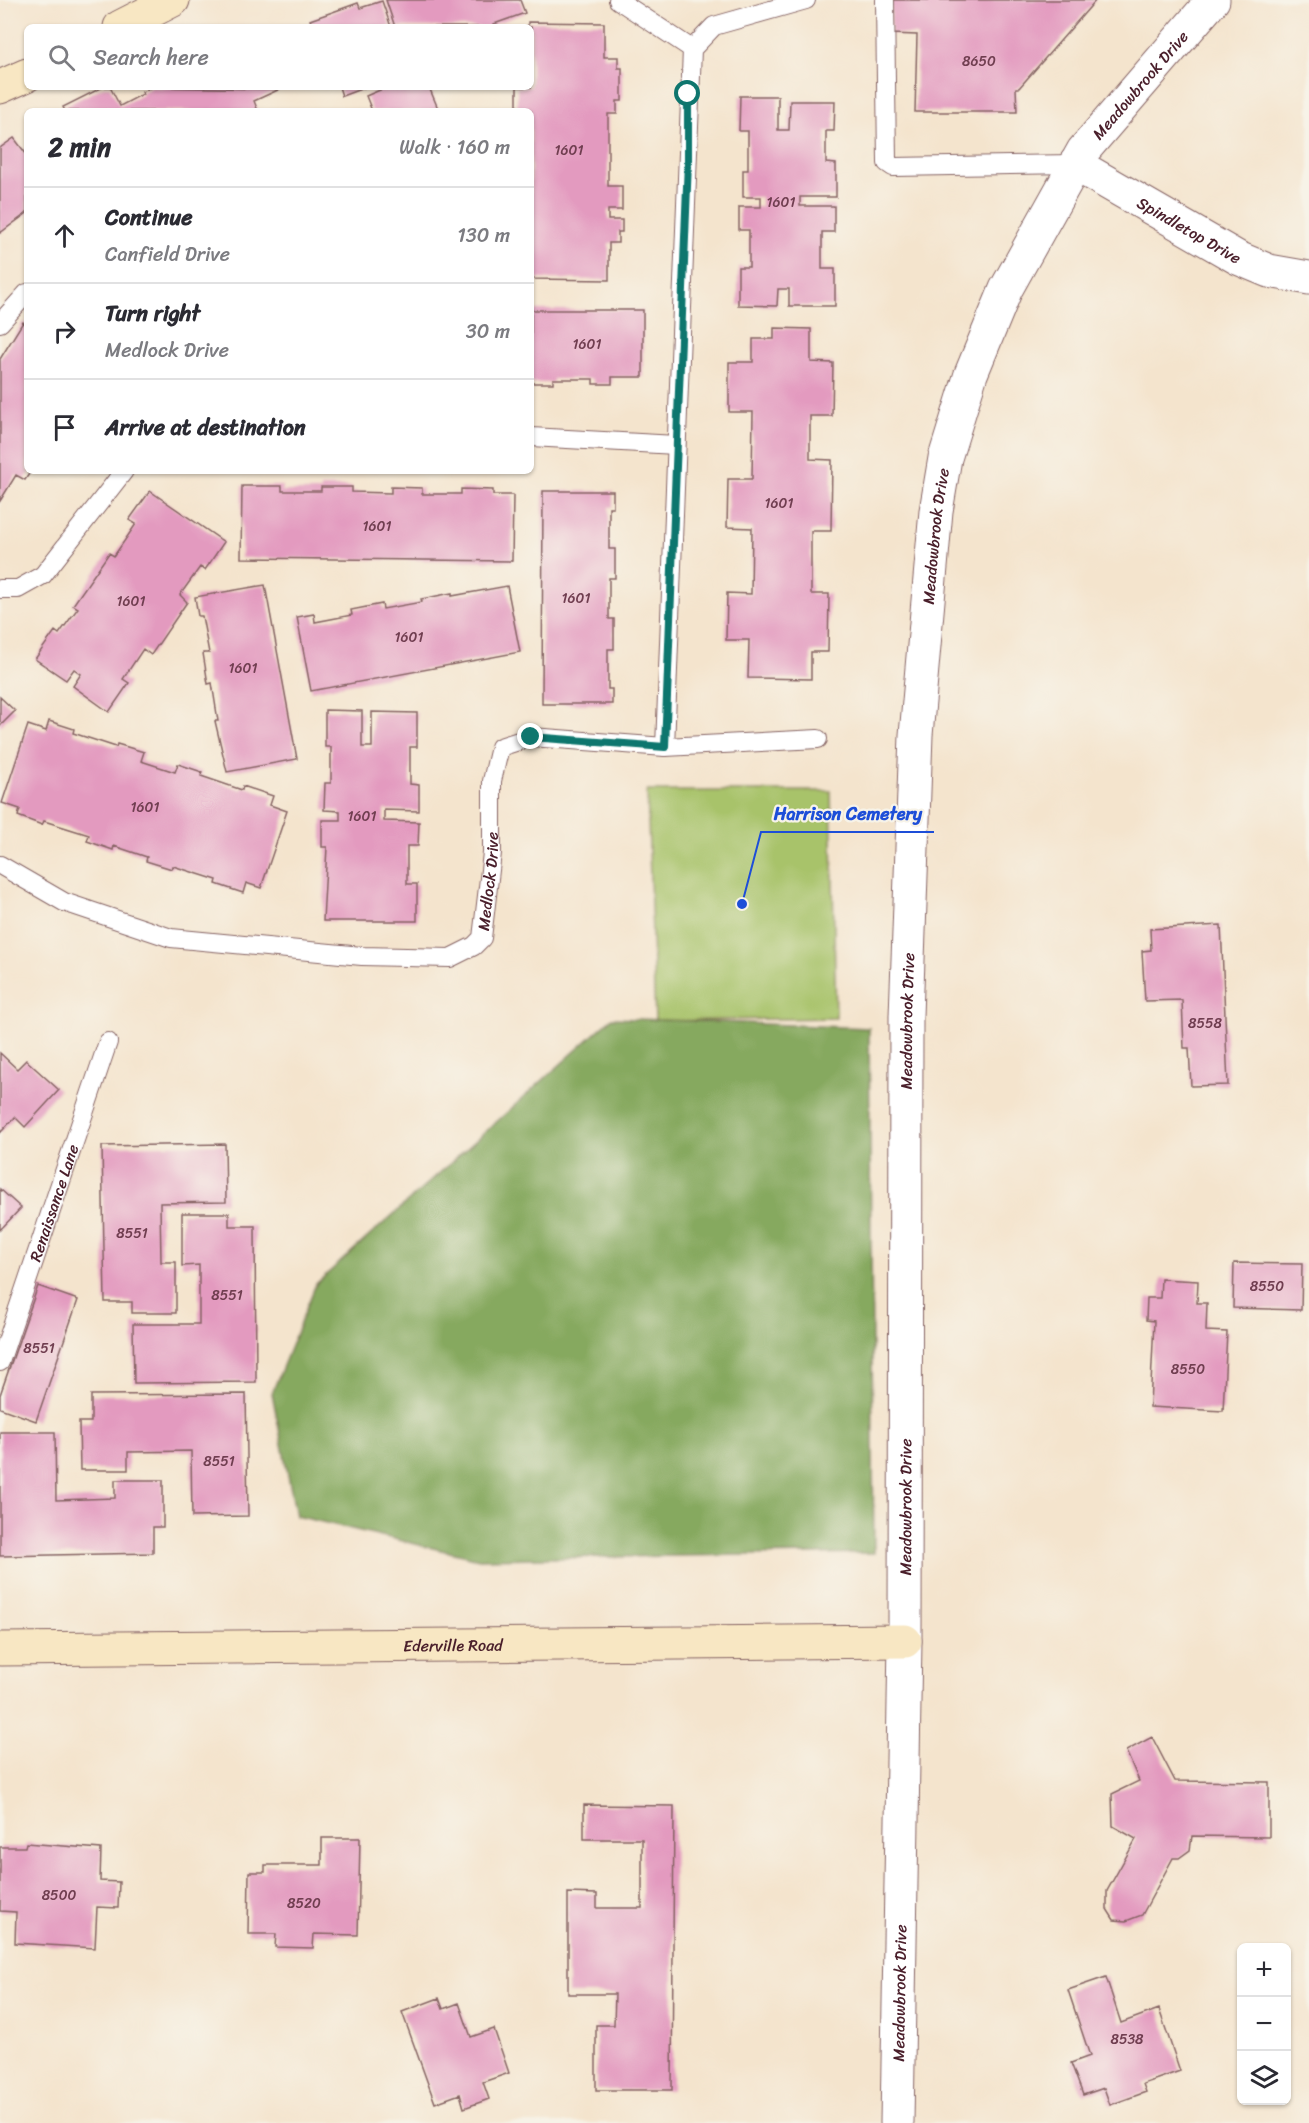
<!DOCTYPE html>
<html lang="en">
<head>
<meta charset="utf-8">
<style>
  :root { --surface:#fff; --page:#f7f7f7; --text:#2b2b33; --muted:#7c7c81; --line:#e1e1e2 }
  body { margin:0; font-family:Sriracha,sans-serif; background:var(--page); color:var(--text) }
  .controls { position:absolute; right:18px; bottom:18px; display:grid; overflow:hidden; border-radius:9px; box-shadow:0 2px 4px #0004 }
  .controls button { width:54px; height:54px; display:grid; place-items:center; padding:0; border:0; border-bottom:2px solid var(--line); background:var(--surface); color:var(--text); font:30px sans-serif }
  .stop { position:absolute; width:18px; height:18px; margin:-14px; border:4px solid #0f766e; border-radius:50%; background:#fff }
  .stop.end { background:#0f766e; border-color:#fff; box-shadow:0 2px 6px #0008 }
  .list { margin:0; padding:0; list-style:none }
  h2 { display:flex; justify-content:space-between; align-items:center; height:78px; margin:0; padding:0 24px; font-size:26px }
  h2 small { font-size:20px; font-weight:400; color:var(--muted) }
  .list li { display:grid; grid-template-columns:39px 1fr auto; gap:18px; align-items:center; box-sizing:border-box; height:96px; padding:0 24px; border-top:2px solid var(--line) }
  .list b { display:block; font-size:22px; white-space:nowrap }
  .list p { margin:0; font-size:20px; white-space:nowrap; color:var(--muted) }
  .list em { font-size:20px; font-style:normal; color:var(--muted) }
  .icon { flex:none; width:33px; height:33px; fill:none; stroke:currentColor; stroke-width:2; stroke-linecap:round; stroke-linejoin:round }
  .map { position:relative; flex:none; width:1309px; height:2123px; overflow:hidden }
  .search { position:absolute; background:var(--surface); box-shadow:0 2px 4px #0004; left:24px; top:24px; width:510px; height:66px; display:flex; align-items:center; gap:15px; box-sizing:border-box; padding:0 21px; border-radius:9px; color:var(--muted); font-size:22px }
  .panel { position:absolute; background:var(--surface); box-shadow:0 2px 4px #0004; left:24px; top:108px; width:510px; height:366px; border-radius:9px }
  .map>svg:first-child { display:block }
  .green { fill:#a8c36a; stroke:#79714a; stroke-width:1.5 }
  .forest { fill:#86a95e; stroke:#686444; stroke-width:1.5 }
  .building { fill:#e39abf }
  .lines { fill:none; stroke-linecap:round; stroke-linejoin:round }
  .lane-casing { stroke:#866464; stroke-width:20 }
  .street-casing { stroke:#866464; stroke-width:35 }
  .secondary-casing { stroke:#866464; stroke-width:35 }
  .lane { stroke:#fff; stroke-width:18 }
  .street { stroke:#fff; stroke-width:33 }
  .secondary { stroke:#f8e7c3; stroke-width:33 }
  .route { stroke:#0f766e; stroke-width:8 }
  .labels { text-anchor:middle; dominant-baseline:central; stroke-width:4.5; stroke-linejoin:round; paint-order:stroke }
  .number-label { font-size:14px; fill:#703e50 }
  .street-label { font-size:16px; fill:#4a1f2b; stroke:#f7f3e8 }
  .leader { fill:none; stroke:#1d4ed8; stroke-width:2 }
  .callout-dot { fill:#1d4ed8; stroke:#f7f3e8; stroke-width:2 }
  .callout-label { font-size:18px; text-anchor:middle; font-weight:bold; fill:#1d4ed8; stroke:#f7f3e8; stroke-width:4.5; stroke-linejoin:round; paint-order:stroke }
</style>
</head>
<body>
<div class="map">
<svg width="1309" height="2123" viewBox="0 0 1309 2123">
  <rect width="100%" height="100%" fill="#f7f3e8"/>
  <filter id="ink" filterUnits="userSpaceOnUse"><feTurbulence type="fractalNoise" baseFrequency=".0167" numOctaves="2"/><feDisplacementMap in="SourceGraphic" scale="12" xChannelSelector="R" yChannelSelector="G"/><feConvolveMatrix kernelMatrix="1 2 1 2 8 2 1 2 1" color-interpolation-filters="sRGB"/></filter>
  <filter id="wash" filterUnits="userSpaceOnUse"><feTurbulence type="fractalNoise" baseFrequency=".008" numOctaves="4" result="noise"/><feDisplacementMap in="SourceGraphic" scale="24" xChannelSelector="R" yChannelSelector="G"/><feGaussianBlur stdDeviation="1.35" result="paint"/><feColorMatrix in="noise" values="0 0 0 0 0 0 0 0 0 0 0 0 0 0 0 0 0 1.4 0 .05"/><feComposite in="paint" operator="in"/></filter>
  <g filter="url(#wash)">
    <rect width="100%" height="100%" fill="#f4e4cd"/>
    <path class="green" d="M647 791H831L836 1018 655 1021Z"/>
    <path class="forest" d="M612 1018 869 1028 874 1553 479 1559 296 1516 272 1393 316 1284Z"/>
    <g id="blocks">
      <path class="building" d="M386 0H520L525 13 494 24 495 27H395Z
        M891 0H1096L1019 88H1016L1017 112H915L917 35 891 34Z
        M382 1 391 27H305L312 24 310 20 358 3 360 8Z
        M528 22 604 23V57H618V68H622V101H617V114H608V186H622V210H608V220H622V232H618V243H609V280L531 279V111H517V87H531V27H528Z
        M103 87H110L120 106 143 94 142 92 152 87 280 89 254 101 258 111H65L63 107Z
        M339 87H366L342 96Z
        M387 87H429L439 111H372L366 96Z
        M740 96H778V130H789L790 101H835L834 131H826V163L836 164V197H800V206H834V232H822V269H835V306H789V289H778L777 306 738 305V267H749V230H739V207H761V197H743V170H748V131H739Z
        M14 138 27 155V213L0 233V148Z
        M531 310H643V377H612V384H593V379H553V383H531Z
        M23 322 27 325V471H31L25 480 16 475 0 501V359Z
        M774 328 811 329V362L833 363 832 416H810V459L832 460 831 531H811V594H829L828 652H811V679L748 678 749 640H726L727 593 751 594 752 528 727 527 728 479H752L753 412H729V362H753V339H774Z
        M242 486H282V491H321V487H352V492L391 493V487L422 488V494H461V489L493 490V495H513L512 561 241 558Z
        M150 491 224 542 205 570 200 567 180 595 187 602 151 655 143 649 123 679 129 683 109 712 73 686 81 674 74 669 66 680 35 659 55 631 59 634 78 608 73 605 109 553 114 556 136 524 129 520Z
        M543 491H613V507H609V549H615V578H609V619H614V649H608V689H612V704H542Z
        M265 585 297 759 227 772 215 721H218L212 683 208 684 203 653H209L202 616H198L195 597Z
        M507 586 520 652 311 691 297 617 314 614 315 622 352 615 351 610 382 604 383 609 422 602 421 599 452 593V596Z
        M0 697 15 711 0 726Z
        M325 710 362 711V747H372V712L417 713V747H410V784L419 785V811L384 810V821L419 822 418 846H407V884H417V921H323L327 847H322V820H340V811L324 810 325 783H331V747H325Z
        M49 721 74 729 73 733 116 747 117 744 144 752 141 761 175 772 178 764 202 772 201 776 242 790 243 786 273 796 270 805 287 811 261 888 246 883 243 893 216 884 217 880 173 866 172 869 146 861 147 857 114 846 113 850 87 841 89 835 44 821 42 825 18 816 20 809 2 803 28 725 46 731Z
        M1221 925 1228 1085 1191 1086 1189 1048H1184L1182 1000 1145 1001 1142 951 1151 950 1150 929Z
        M0 1053 17 1069 26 1060 59 1090 25 1127 15 1117 0 1133Z
        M225 1144 226 1202 160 1203 161 1262H176V1313H132V1302H105L102 1146Z
        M0 1189 21 1208 0 1230Z
        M182 1213H229V1226H255L256 1382 134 1383 133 1324H199V1265L182 1266Z
        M1234 1263 1302 1264 1301 1310 1233 1308Z
        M1161 1279 1198 1281 1197 1303H1207L1206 1331 1227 1332 1223 1411 1150 1407 1154 1321 1146 1320 1147 1298H1160Z
        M38 1286 78 1300 36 1421 0 1408V1395Z
        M246 1394 248 1516 192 1517 191 1451 128 1452V1470H80L79 1422H91V1395Z
        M0 1432H55L56 1500 115 1498V1480H163V1527H153V1553L0 1556Z
        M1152 1737 1175 1781 1269 1782V1837L1192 1836 1190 1850 1179 1858H1173L1142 1915 1126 1921 1114 1920 1107 1909V1891L1136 1839 1113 1826 1112 1794 1139 1781 1126 1751Z
        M584 1805 674 1806 672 2090H596V2025H614L615 1994H568V1893L597 1894V1908H642V1839H584Z
        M322 1838H360L358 1935 314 1934 313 1948 275 1947 276 1934H248L249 1872H265V1865H322Z
        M26 1843 101 1849 100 1881 119 1882 118 1908 97 1907 95 1948 15 1943 16 1912 0 1911V1847H25Z
        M1106 1977 1121 2023 1159 2009 1180 2071 1143 2084 1146 2092 1110 2105 1104 2088 1083 2095 1071 2063 1090 2056 1068 1990Z
        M439 1998 443 2009 459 2003 471 2037 494 2029 509 2073 483 2082 489 2099 464 2108 460 2094 435 2103 402 2012Z"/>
    </g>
  </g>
  <g filter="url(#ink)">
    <use href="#blocks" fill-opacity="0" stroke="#866464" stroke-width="1.5"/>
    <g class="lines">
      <defs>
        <g id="lane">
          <path d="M618 0 692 49"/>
          <path d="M885 0 887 163 893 167 1075 164"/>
          <path d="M0 323 27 293"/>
          <path d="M531 437 676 445"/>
          <path d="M0 589H18L43 575 124 471"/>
          <path d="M665 747 692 49 714 26 806 0"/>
          <path id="s1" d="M0 865 64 902 171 938 362 956 450 958 474 946 482 938 492 853V781L500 747 531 737 665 747 818 739"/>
          <path id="s2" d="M0 1362 108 1042"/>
        </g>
        <g id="street">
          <path id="s3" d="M1075 164 1238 258 1269 271 1309 278"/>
          <path id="s4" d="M897 2123 905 1641 906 1016 916 735 936 511 945 458 971 374 1006 289 1083 151 1213 0"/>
        </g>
        <g id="secondary">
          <path d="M120 27 173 0"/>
          <path d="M0 87 27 75"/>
          <path id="s5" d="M0 1649 905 1641"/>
        </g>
      </defs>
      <use href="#lane" class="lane-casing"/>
      <use href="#street" class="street-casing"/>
      <use href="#secondary" class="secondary-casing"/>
      <use href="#lane" class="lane"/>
      <use href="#street" class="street"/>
      <use href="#secondary" class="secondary"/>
    </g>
  </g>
  <g class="lines" filter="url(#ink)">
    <path class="route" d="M531 737 665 747 688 161V94"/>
  </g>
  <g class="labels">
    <g class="number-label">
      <text x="979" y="61">8650</text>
      <text x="569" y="150">1601</text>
      <text x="781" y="202">1601</text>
      <text x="587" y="344">1601</text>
      <text x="779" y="503">1601</text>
      <text x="377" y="526">1601</text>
      <text x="576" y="598">1601</text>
      <text x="131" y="601">1601</text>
      <text x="409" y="637">1601</text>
      <text x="243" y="668">1601</text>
      <text x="145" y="807">1601</text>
      <text x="362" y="816">1601</text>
      <text x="1205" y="1023">8558</text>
      <text x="132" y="1233">8551</text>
      <text x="1267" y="1286">8550</text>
      <text x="227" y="1295">8551</text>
      <text x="39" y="1348">8551</text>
      <text x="1188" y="1369">8550</text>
      <text x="219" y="1461">8551</text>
      <text x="59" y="1895">8500</text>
      <text x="304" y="1903">8520</text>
      <text x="1127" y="2039">8538</text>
    </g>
    <g class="street-label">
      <text stroke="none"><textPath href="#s4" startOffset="2092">Meadowbrook Drive</textPath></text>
      <text stroke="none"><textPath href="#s3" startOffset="132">Spindletop Drive</textPath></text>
      <text stroke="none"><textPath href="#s4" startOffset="1588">Meadowbrook Drive</textPath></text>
      <text stroke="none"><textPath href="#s1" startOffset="562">Medlock Drive</textPath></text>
      <text stroke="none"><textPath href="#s4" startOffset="1102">Meadowbrook Drive</textPath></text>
      <text stroke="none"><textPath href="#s2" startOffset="168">Renaissance Lane</textPath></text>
      <text stroke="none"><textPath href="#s4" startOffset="616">Meadowbrook Drive</textPath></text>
      <text stroke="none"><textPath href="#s5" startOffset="453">Ederville Road</textPath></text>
      <text stroke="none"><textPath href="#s4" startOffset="130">Meadowbrook Drive</textPath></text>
    </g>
  </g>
  <path class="leader" d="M742 904L761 832H934"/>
  <circle class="callout-dot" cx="742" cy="904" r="6"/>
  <g class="callout-label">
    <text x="848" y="820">Harrison Cemetery</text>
  </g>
</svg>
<div class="controls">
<button>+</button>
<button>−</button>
<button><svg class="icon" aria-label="layers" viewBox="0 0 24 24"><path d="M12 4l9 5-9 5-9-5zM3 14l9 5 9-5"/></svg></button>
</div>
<div class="stop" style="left:688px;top:94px"></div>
<div class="stop end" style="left:531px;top:737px"></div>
<div class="search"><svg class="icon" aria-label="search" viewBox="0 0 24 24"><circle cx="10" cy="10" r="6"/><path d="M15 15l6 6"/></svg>Search here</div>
<section class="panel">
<h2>2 min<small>Walk · 160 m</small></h2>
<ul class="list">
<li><svg class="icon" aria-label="ahead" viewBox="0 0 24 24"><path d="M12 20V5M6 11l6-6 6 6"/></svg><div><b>Continue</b><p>Canfield Drive</p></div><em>130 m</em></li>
<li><svg class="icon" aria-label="right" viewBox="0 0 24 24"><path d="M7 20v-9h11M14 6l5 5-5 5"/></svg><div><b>Turn right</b><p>Medlock Drive</p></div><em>30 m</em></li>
<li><svg class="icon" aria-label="arrive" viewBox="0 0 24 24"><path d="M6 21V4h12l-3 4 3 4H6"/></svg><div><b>Arrive at destination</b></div></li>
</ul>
</section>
</div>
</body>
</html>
